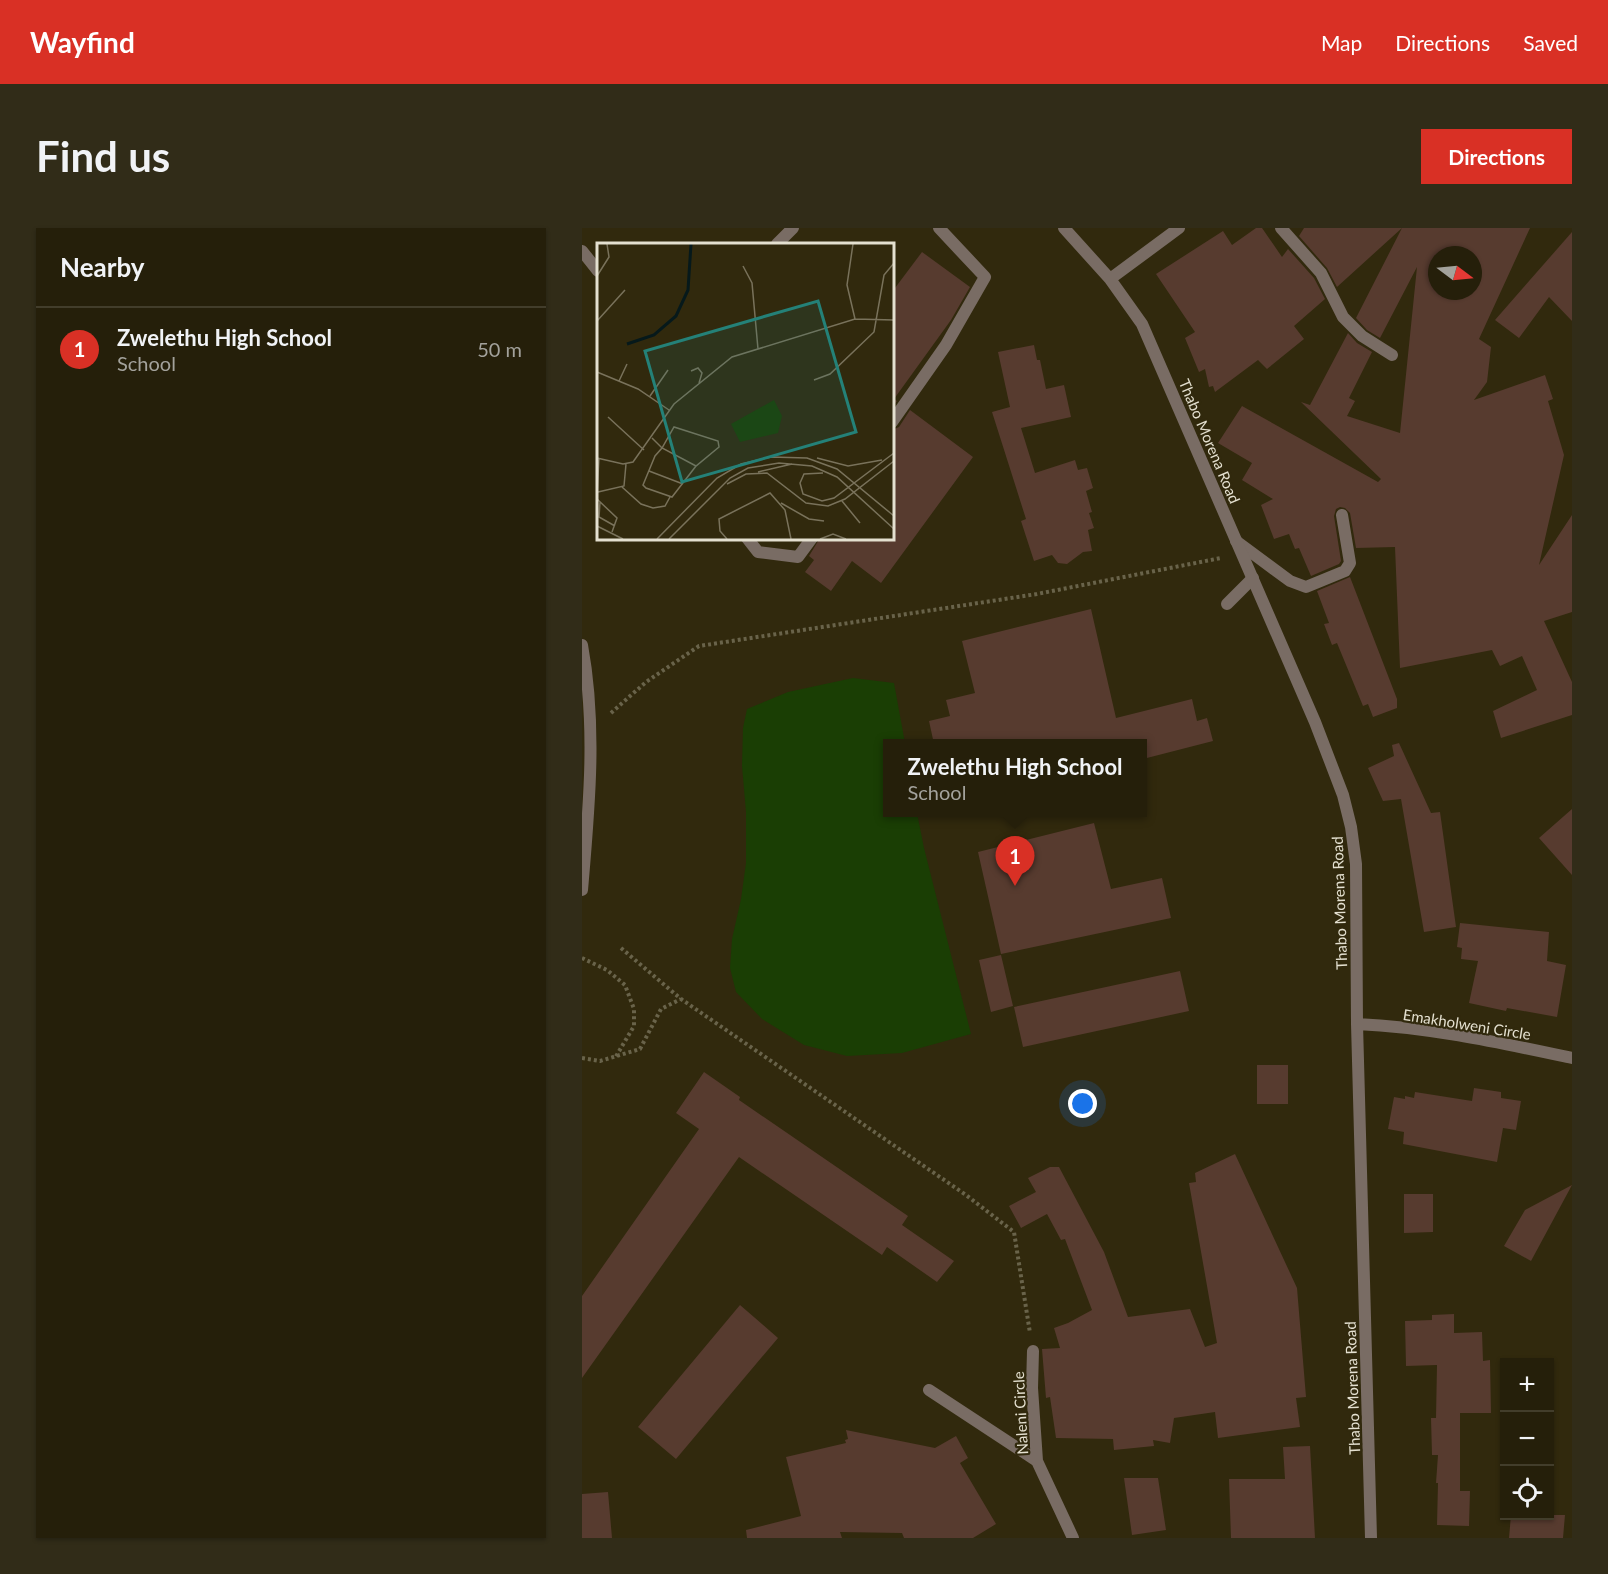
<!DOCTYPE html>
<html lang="en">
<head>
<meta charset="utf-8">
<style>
  :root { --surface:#251f0a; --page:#312c18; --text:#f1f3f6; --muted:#a3a29c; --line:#423d2b; --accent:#d93025 }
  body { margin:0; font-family:Lato,sans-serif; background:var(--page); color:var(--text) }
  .controls { position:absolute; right:18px; bottom:18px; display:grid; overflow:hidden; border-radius:0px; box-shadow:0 2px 4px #0004 }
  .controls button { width:54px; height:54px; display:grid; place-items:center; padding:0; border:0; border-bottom:2px solid var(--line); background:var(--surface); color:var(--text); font:30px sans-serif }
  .compass { position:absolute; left:846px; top:18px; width:54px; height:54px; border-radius:50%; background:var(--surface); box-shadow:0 2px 4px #0004; rotate:106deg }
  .you { position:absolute; left:501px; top:876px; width:21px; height:21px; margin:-15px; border:4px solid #fff; border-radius:50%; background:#1a73e8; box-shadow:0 0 0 9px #1a73e833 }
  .badge { display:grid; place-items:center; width:39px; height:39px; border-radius:50%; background:var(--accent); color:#fff; font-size:20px; font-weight:700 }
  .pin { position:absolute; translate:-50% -50px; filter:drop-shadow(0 2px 3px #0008) }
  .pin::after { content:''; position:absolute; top:32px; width:21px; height:18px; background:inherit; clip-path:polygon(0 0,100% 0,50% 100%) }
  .popup { position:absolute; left:301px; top:511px; width:264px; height:78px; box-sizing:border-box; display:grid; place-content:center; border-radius:0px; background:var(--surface); filter:drop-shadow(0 2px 4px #0005); font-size:20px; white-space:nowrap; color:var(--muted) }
  .popup b { font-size:22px; color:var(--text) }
  .popup::after { content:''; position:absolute; left:50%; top:100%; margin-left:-12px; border:12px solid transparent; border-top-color:var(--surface) }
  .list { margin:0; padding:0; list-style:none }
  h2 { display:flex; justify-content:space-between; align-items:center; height:78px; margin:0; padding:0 24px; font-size:26px }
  h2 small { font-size:20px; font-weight:400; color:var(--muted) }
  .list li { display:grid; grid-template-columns:39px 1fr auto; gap:18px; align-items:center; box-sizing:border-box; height:84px; padding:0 24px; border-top:2px solid var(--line) }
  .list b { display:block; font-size:22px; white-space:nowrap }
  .list p { margin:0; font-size:20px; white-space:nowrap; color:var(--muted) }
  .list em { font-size:20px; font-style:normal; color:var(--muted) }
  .icon { flex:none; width:33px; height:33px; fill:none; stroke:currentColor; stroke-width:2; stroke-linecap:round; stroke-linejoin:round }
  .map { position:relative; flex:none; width:990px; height:1310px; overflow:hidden; border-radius:0px }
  header { display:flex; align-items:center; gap:36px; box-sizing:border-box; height:84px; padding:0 30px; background:var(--accent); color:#fff }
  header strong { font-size:28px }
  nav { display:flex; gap:33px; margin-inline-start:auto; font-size:21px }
  .intro { display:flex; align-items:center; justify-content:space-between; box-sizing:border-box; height:144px; padding:0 36px }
  h1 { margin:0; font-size:42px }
  .button { padding:15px 27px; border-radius:0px; background:var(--accent); color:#fff; font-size:21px; font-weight:700 }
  main { display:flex; gap:36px; padding:0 36px }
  aside { flex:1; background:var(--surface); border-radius:0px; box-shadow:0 2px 4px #0004 }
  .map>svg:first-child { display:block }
  .green { fill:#1a3e04 }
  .building { fill:#573b2f; fill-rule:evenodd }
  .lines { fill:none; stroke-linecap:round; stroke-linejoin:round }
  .path { stroke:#69634a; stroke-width:4; stroke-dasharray:3 3; stroke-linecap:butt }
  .service { stroke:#796c64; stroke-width:12 }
  .minor { stroke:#796c64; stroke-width:12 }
  .tertiary { stroke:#796c64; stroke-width:12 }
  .labels { text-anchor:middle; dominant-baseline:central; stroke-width:4.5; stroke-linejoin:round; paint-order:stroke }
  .street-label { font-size:15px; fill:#e4e0d0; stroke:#31290d }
  .inset-river { fill:none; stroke:#06191b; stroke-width:3 }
  .inset-road { fill:none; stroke:#79725b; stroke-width:1.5 }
  .view { fill:#248178; fill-opacity:0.15; stroke:#248178; stroke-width:3 }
  .inset-edge { fill:none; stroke:#e4e0d0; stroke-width:3 }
</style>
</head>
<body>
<header>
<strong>Wayfind</strong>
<nav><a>Map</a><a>Directions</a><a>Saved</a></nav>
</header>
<div class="intro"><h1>Find us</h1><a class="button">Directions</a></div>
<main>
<aside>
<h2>Nearby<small></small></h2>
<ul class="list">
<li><span class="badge">1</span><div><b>Zwelethu High School</b><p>School</p></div><em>50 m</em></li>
</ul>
</aside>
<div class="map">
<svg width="990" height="1310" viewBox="0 0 990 1310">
  <rect width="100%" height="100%" fill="#31290d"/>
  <path class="green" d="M271 450 312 455 323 515 306 516V584L335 585 342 620 389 806 320 825 265 828 222 817 180 791 154 764 148 740 150 711 159 671 164 635V584L160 538 161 500 165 481 206 464Z"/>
  <path class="building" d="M674 0H680L700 29 706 21 732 50 743 71 712 98 722 111 685 141 676 132 633 164 631 158 627 159 623 141 617 144 603 110 613 104 574 46 641 3 650 17Z
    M722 0H820L755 59 745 40 717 8Z
    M820 0H948L897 111 909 119 905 154 892 172 963 147 971 171 966 173 982 227 957 337 990 287V384L962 393 990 454V487L919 510 911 483 955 462 940 428 918 438 910 422 818 440 813 319 774 320 768 285 763 280 758 279 754 281 752 288 759 333 757 336 729 348 717 320 713 321 707 306 692 311 679 277 691 271 660 252 670 235 636 215 660 178 796 254 799 251 719 174 728 177 766 105 775 115 790 124 767 170 773 173 765 188 818 205 835 39 798 110 785 102 774 90ZM855 27H891V63H855Z
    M990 4V93L967 69 937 110 913 92Z
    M340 24 388 59 369 92 312 171 315 173 310 179V64Z
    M452 117 455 132H458L464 161 482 157 489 189 439 200 453 245 493 232 496 242 505 240 511 260 504 263 510 284 507 285 512 300 506 302 510 323 501 324 485 336 476 335 470 327 452 333 439 293 444 291 410 184 428 179 416 124Z
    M328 182 391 229 299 355 270 333 249 363 223 344 232 332 227 328 238 310H310V202L317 199Z
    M768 349 815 471V480L791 489 786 476 781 478 755 415 750 417 742 396 747 395 735 363Z
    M509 381 534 490 610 471 615 493 625 490 631 513 561 531V516H352L347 493 368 488 364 472 393 465 380 413Z
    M817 515 849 585 858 584 874 699 842 704 819 571 801 573 786 540 812 528 810 517Z
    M990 581V647L957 610Z
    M512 595 529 661 580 650 589 690 419 726 396 624Z
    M878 695 967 704 965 733 984 737 975 789 925 780 924 783 887 775 896 733 879 731 880 720 875 719Z
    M419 727 431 778 409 784 397 732Z
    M598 743 607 783 441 819 432 779Z
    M675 837H706V876H675Z
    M122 844 158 869 157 872 326 988 320 997 372 1033 355 1054 305 1019 300 1027 157 929 0 1150V1068L117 901 94 885Z
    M892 860 919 864V870L939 873 934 902 921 900 915 934 821 916 822 904 806 901 812 869 823 871V868L832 870 833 864 890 873Z
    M653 926 715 1060 724 1169 714 1170 718 1199 636 1210 633 1184 592 1190 588 1215 571 1212 572 1218 532 1222 531 1211 474 1210 468 1169 464 1170 460 1121 478 1120 472 1100 486 1095 510 1082 483 1011 479 1012 465 986 439 1000 427 978 454 964 446 950 468 939H477L522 1024 546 1089 608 1081 623 1119 635 1115 607 955 614 954 613 945Z
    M990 957 949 1033 922 1018 943 982Z
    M822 966H851V1004L822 1005Z
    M158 1077 196 1110 94 1231 56 1199Z
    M872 1086V1105L900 1104 901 1133 908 1132 909 1185H878V1263H888L887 1298 855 1297 856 1255H854L856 1227H850L849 1190H854L855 1137 824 1138 823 1093 850 1092V1087Z
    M264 1202 353 1220 374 1208 386 1230 378 1235 414 1296 391 1310H322L320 1305 258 1304 260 1310H165L164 1302 219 1288 204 1229 264 1215 263 1212 266 1211Z
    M728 1218 733 1310H649L647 1251H703L701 1219Z
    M542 1250H576L584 1302 550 1307Z
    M26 1264 30 1310H0V1266Z
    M929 1287H983L981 1310H927Z"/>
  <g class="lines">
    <path class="path" d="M29 485 64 454 117 418 455 366 639 330
      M39 720 99 771 384 967 432 1004 448 1105
      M0 730 25 742 43 757 52 781V798L33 830
      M0 830 18 833 58 821 79 781 99 771"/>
    <path class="service" d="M195 16 211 0
      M0 23 16 43
      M310 194 364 117 403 49 357 0
      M165 310 176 324 216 329 230 310
      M654 313 708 353 724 359 763 343 768 335 760 287
      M645 376 671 350"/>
    <path class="minor" d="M482 0 528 51 560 96 733 494 761 567 769 599 774 636 775 796 789 1310
      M699 0 739 45 761 89 780 108 810 127
      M528 51 597 0
      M775 796C847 799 919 815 990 830
      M451 1123 450 1160 455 1233 491 1310
      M347 1162 455 1233"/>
    <path class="tertiary" d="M0 417C15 498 7 581 0 662"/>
  </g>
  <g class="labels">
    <g class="street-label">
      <text transform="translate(628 213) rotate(67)">Thabo Morena Road</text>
      <text transform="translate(757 675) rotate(-92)">Thabo Morena Road</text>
      <text transform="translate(885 796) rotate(9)">Emakholweni Circle</text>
      <text transform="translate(770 1160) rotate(-92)">Thabo Morena Road</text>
      <text transform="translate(438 1185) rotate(-93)">Naleni Circle</text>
    </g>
  </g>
  <g transform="translate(15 15)">
    <rect width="297" height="297" fill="#31290d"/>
    <path d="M177 157 185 173 181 190 143 199 134 181Z" fill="#1a3e04"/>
    <path class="inset-river" d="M30 101 57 92 79 73 91 47 94 1"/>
    <path class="inset-road" d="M256 1 250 42 258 76M146 23 155 40 161 106M0 33 12 14 10 1M0 78 28 47M94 128 101 125 105 130 102 140M0 129 41 146 72 167M217 137 233 131 277 89 287 32 297 20M22 138 30 121M53 153 71 127M11 174 47 207M55 195 65 205 99 223 122 204 121 198 77 184 65 205 58 213 46 242 49 245 75 254 99 223M0 215 26 221 36 219 77 161 135 114 258 76 297 77M220 215 251 223 285 217M52 228 86 241M161 229 195 221M226 230 207 231 203 240 206 251 225 258 237 255 297 210M297 232V259M130 241 149 231 170 230 209 260 231 263 248 256 297 218M25 244 44 261 56 265 68 263 73 254M1 249 27 243 29 221M0 251 2 215M0 256 20 275 15 289M245 258 263 280M3 259 2 274 18 283M184 260 212 276 227 278M0 283 26 296M60 296 120 235 144 221 174 214 210 215 240 226 297 273M72 296 133 235 151 225 182 220 215 223 240 234 297 286M130 296 123 288 122 276 173 250 188 267 194 296M223 296 236 291 249 296"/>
    <path class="view" d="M221 58 259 189 85 239 48 108Z"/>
    <rect width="297" height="297" class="inset-edge"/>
  </g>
</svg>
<div class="controls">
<button>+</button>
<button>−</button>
<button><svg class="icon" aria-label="locate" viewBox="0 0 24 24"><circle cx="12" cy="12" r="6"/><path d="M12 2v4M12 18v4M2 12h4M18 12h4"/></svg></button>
</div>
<svg class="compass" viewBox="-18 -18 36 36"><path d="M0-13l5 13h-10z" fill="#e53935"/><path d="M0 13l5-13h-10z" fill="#a3a29c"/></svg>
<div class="you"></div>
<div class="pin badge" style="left:433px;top:658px">1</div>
<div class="popup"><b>Zwelethu High School</b>School</div>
</div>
</main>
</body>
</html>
